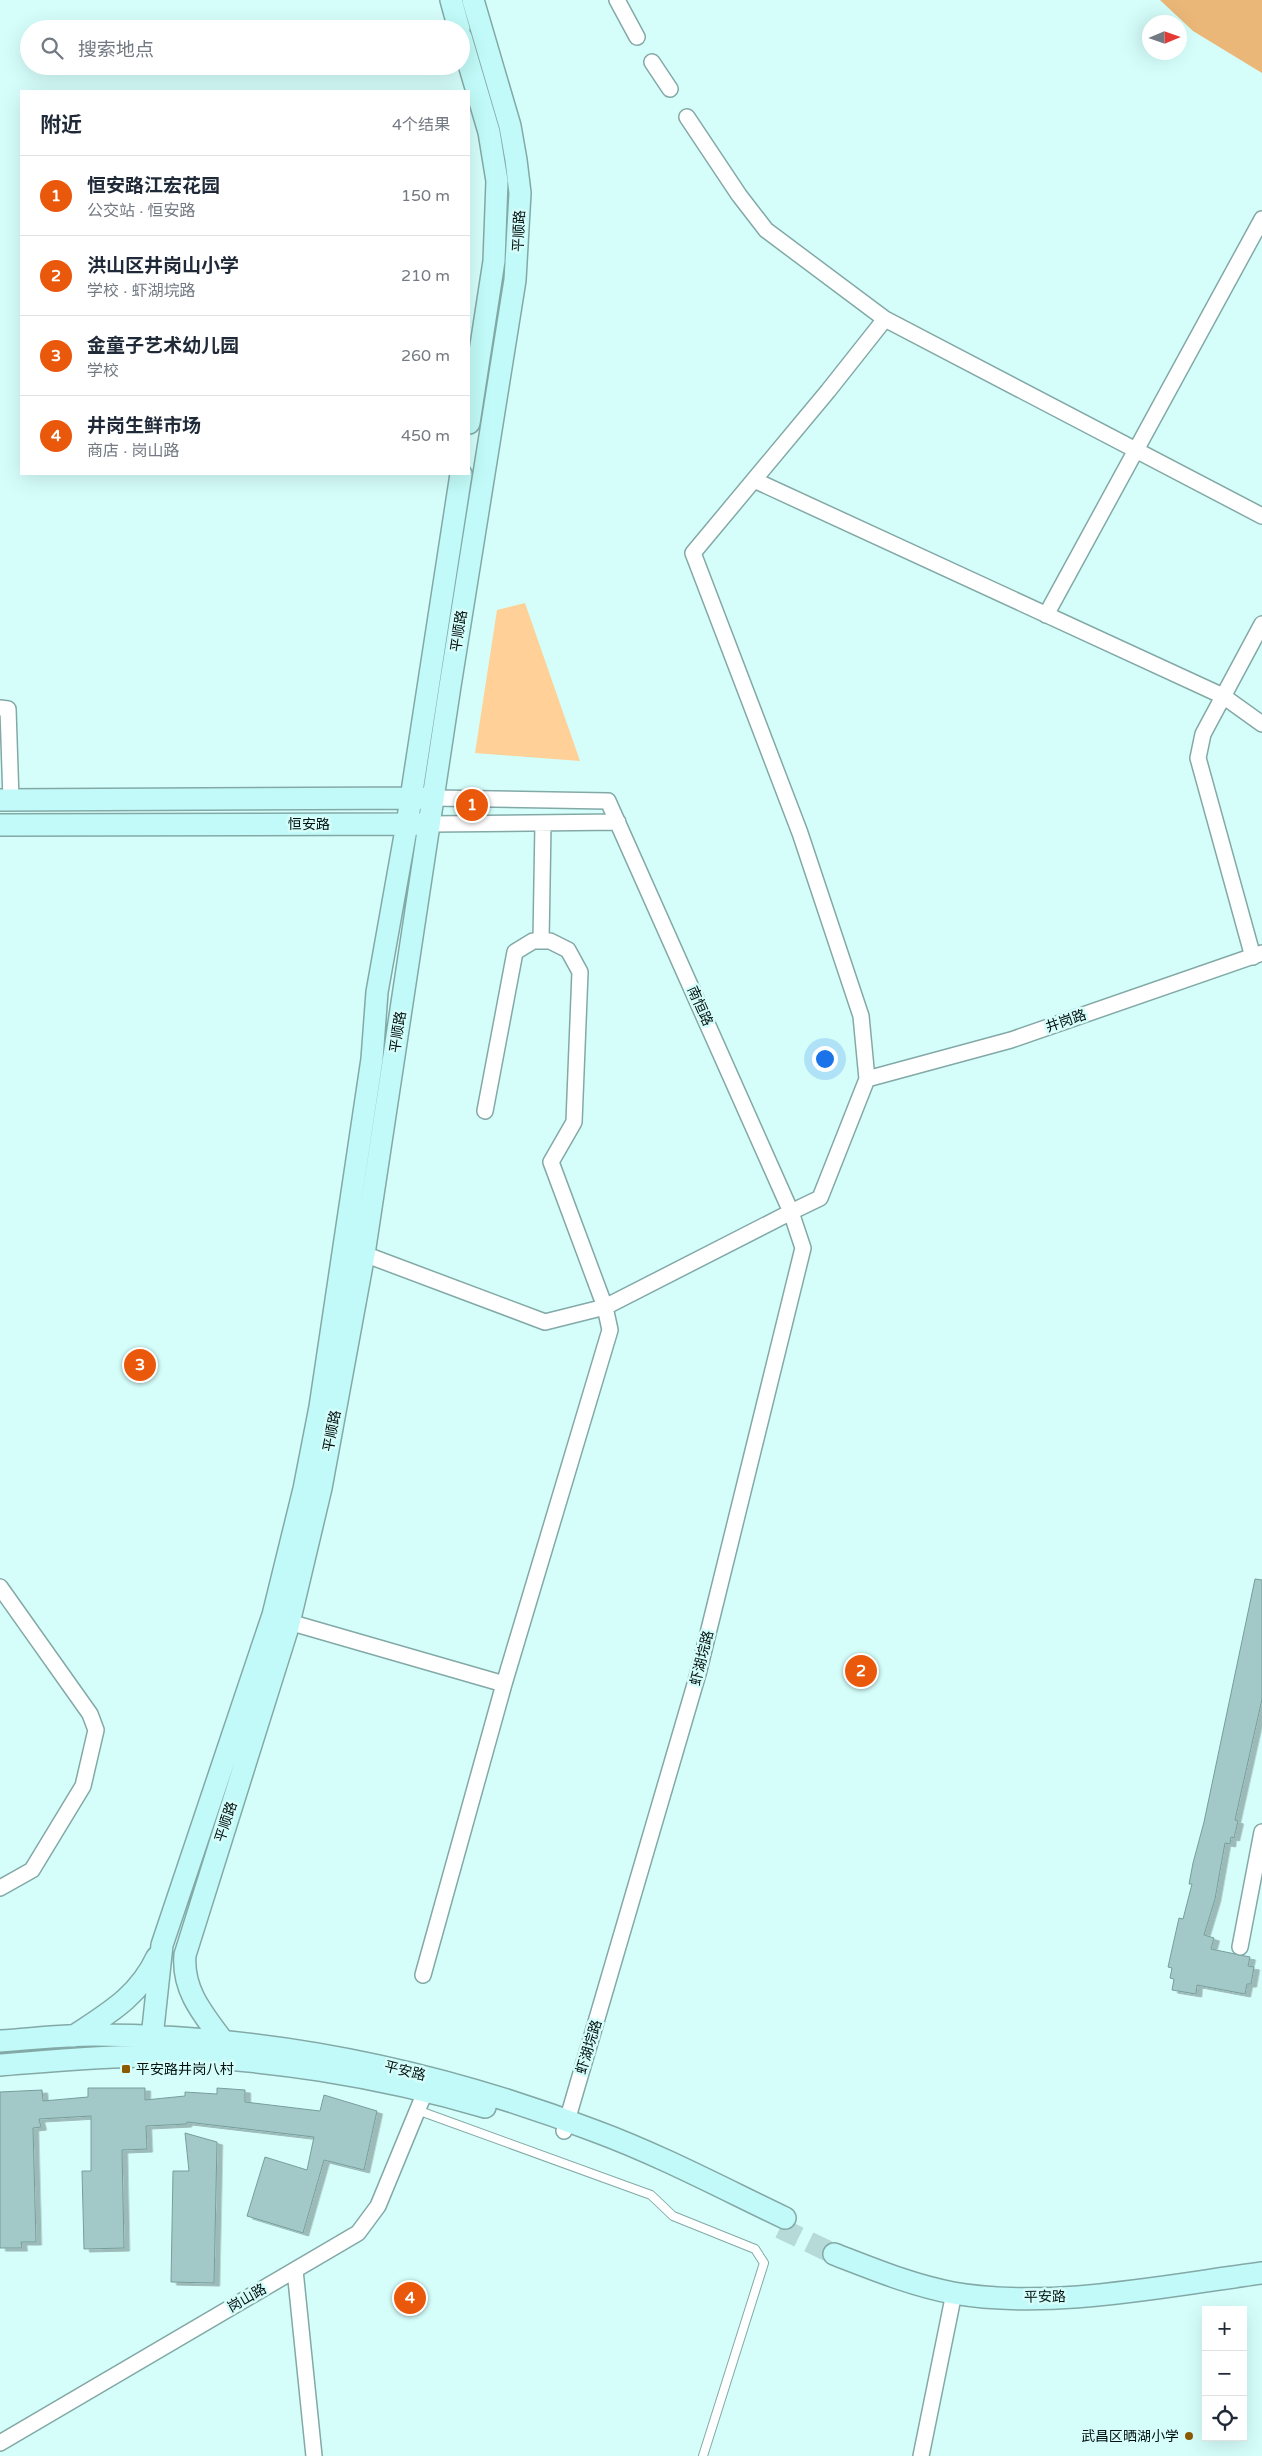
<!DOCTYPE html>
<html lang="zh">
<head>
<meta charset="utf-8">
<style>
  :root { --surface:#fff; --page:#f6f6f7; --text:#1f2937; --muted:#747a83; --line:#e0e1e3; --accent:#ea580c }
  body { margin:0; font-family:"Varela Round","Noto Sans SC",sans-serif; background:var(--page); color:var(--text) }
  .controls { position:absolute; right:15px; bottom:15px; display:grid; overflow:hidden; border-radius:0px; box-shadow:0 5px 20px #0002 }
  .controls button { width:45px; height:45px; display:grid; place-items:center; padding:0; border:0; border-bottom:1px solid var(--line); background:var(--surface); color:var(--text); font:25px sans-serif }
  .compass { position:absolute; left:1142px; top:15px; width:45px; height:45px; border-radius:50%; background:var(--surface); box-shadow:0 5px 20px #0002; rotate:88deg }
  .you { position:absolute; left:824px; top:1058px; width:18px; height:18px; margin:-12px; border:4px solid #fff; border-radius:50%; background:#1a73e8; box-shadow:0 0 0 8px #1a73e833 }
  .badge { display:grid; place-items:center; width:32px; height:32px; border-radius:50%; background:var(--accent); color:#fff; font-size:16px; font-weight:700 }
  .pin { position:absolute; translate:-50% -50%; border:2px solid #fff; box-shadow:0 1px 5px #0006 }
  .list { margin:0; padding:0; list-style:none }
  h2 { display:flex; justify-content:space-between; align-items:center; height:65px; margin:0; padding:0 20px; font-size:21px }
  h2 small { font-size:16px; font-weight:400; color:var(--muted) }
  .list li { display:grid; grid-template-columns:32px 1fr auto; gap:15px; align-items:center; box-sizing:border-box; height:80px; padding:0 20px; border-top:1px solid var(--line) }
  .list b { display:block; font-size:19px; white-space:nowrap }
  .list p { margin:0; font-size:16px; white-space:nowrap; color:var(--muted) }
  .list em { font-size:16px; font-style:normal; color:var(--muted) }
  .icon { flex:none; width:28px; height:28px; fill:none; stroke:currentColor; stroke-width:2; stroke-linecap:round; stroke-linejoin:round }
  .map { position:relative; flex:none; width:1262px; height:2456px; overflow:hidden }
  .search { position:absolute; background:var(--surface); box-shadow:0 5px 20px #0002; left:20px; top:20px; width:450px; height:55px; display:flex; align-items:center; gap:12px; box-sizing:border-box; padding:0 18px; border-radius:28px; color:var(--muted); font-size:19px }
  .panel { position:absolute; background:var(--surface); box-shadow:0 5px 20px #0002; left:20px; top:90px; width:450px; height:385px; border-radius:0px }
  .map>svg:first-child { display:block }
  .green { fill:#ffd098 }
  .forest { fill:#eab778 }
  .building { fill:#a2c9c7; stroke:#779d9b; filter:url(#shadow) }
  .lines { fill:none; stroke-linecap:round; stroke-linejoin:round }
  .secondary-tunnel { stroke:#b6dad8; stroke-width:21; stroke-dasharray:21 11; stroke-linecap:butt }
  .lane-casing { stroke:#83a9a7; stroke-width:10 }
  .street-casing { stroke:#83a9a7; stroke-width:18 }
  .secondary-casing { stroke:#83a9a7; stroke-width:24 }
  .lane { stroke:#fff; stroke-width:8 }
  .street { stroke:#fff; stroke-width:15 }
  .secondary { stroke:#c1faf8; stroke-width:21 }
  .poi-dot { fill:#8b5902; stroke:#d5fefb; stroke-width:2 }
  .labels { text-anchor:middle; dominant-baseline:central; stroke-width:5; stroke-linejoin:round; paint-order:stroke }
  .street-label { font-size:14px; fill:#041111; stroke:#d5fefb }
  .poi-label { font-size:14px; fill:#041111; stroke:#d5fefb; text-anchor:start }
</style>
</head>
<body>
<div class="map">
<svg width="1262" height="2456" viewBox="0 0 1262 2456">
  <defs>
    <filter id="shadow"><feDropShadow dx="5.5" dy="3" stdDeviation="0" flood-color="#0004"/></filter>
  </defs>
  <rect width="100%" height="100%" fill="#d5fefb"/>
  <path class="green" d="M525 603 580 761 475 753 497 610Z"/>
  <path class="forest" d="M1160 0H1262V73L1193 31Z"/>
  <path class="building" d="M1255 1579 1262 1580V1699L1235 1820 1238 1821 1234 1838 1231 1837 1230 1844 1225 1843 1215 1899 1204 1935 1214 1938 1211 1949 1250 1957 1248 1966 1254 1967 1251 1984H1247L1245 1994 1197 1985 1196 1994 1172 1990 1174 1979 1170 1978 1172 1968 1168 1967 1179 1918 1183 1919 1192 1884H1189L1193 1863 1204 1822Z
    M88 2088H145V2100L185 2096V2092L217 2094V2088L245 2090V2102L320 2111 324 2095 377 2111 364 2170 324 2160 303 2233 247 2216 265 2157 307 2170 314 2137 187 2122 186 2124 146 2126 147 2149 122 2150 124 2248 84 2249 82 2171H91V2116L39 2119 41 2127 33 2128 36 2242H21L22 2248H0V2092L42 2090 43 2101 88 2097Z
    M185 2133 217 2142 214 2283 171 2282 173 2171H189Z"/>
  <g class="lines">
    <path class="secondary-tunnel" d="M780 2228 834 2254"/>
    <defs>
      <path id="lane" d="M417 2110 651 2195 673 2216 755 2249 764 2263 703 2456"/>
      <path id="street" d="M617 0 637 37
        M652 62 670 89
        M687 117 739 195 766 230 885 319
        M754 480 1223 696 1262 724
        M1046 615 1262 219
        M0 708 8 709 11 800
        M430 824 618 822
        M541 941 543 824
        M1253 957 1198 758 1203 734 1262 624
        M867 1079 1011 1040 1262 953
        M364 1254 545 1322 605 1307 791 1212 608 801 434 798
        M0 1587 90 1714 96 1730 83 1786 32 1870 0 1888
        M289 1622 504 1684
        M1240 1947 1262 1832
        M423 1975 504 1684 610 1330 605 1307 551 1162 574 1122 580 972 568 950 550 941H533L515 952 485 1111
        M564 2131 698 1674 803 1248 791 1212 820 1198 867 1079 861 1016 800 833 693 553 828 391 885 319 1262 516
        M295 2270 314 2456
        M0 2443 358 2233 378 2206 425 2092
        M921 2456 954 2293"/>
      <path id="secondary" d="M451 0 459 29
        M461 37 489 132 497 181 494 261 469 423
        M0 800 423 798
        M0 825 420 824
        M74 2036C109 2013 139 1996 157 1957
        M0 2041C31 2039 63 2035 94 2035 267 2035 434 2069 595 2131 660 2155 722 2188 785 2218
        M223 2041C203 2014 182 1990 185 1955L288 1627 321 1488 364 1254 450 686 515 280 520 193 516 160 510 126 473 0
        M150 2056 162 1945 273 1615 304 1489 320 1407 372 1059 377 992 407 824 461 474
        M0 2065C50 2061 101 2056 152 2056 258 2056 383 2077 485 2107
        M834 2254C873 2269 911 2285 953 2293 1050 2310 1164 2286 1262 2273"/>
    </defs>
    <use href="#lane" class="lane-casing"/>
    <use href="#street" class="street-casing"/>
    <use href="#secondary" class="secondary-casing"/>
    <use href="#lane" class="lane"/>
    <use href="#street" class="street"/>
    <use href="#secondary" class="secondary"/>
  </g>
  <g class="poi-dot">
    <rect x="121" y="2064" width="10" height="10" rx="2.5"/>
    <circle cx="1189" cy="2436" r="5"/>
  </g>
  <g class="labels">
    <g class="street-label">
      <text transform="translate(519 231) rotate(-87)">平顺路</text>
      <text transform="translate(459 631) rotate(-81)">平顺路</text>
      <text x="309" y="824">恒安路</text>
      <text transform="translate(700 1006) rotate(66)">南恒路</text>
      <text transform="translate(1066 1021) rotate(-19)">井岗路</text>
      <text transform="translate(398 1032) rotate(-81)">平顺路</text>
      <text transform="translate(332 1431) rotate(-79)">平顺路</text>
      <text transform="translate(702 1658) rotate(-76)">虾湖垸路</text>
      <text transform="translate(226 1822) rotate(-72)">平顺路</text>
      <text transform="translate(589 2047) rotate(-73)">虾湖垸路</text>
      <text transform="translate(405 2071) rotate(14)">平安路</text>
      <text transform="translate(1045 2297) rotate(-1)">平安路</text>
      <text transform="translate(247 2298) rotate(-30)">岗山路</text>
    </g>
    <g class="poi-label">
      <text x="136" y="2069">平安路井岗八村</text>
      <text x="1179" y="2436" text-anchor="end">武昌区晒湖小学</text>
    </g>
  </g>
</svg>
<div class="controls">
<button>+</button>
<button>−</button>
<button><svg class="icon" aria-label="locate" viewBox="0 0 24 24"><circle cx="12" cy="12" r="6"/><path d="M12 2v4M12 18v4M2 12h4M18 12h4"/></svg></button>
</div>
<svg class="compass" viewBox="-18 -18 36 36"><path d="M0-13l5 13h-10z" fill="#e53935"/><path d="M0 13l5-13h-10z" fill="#747a83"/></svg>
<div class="you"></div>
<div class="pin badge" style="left:472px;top:805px">1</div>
<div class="pin badge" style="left:861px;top:1671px">2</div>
<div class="pin badge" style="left:140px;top:1365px">3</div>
<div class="pin badge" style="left:410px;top:2298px">4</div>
<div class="search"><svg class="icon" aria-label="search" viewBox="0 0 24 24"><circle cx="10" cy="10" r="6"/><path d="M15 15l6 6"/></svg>搜索地点</div>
<section class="panel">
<h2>附近<small>4个结果</small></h2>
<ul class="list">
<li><span class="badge">1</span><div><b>恒安路江宏花园</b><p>公交站 · 恒安路</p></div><em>150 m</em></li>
<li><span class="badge">2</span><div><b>洪山区井岗山小学</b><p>学校 · 虾湖垸路</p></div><em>210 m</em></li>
<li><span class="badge">3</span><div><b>金童子艺术幼儿园</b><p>学校</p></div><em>260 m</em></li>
<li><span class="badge">4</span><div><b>井岗生鲜市场</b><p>商店 · 岗山路</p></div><em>450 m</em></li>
</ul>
</section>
</div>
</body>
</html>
